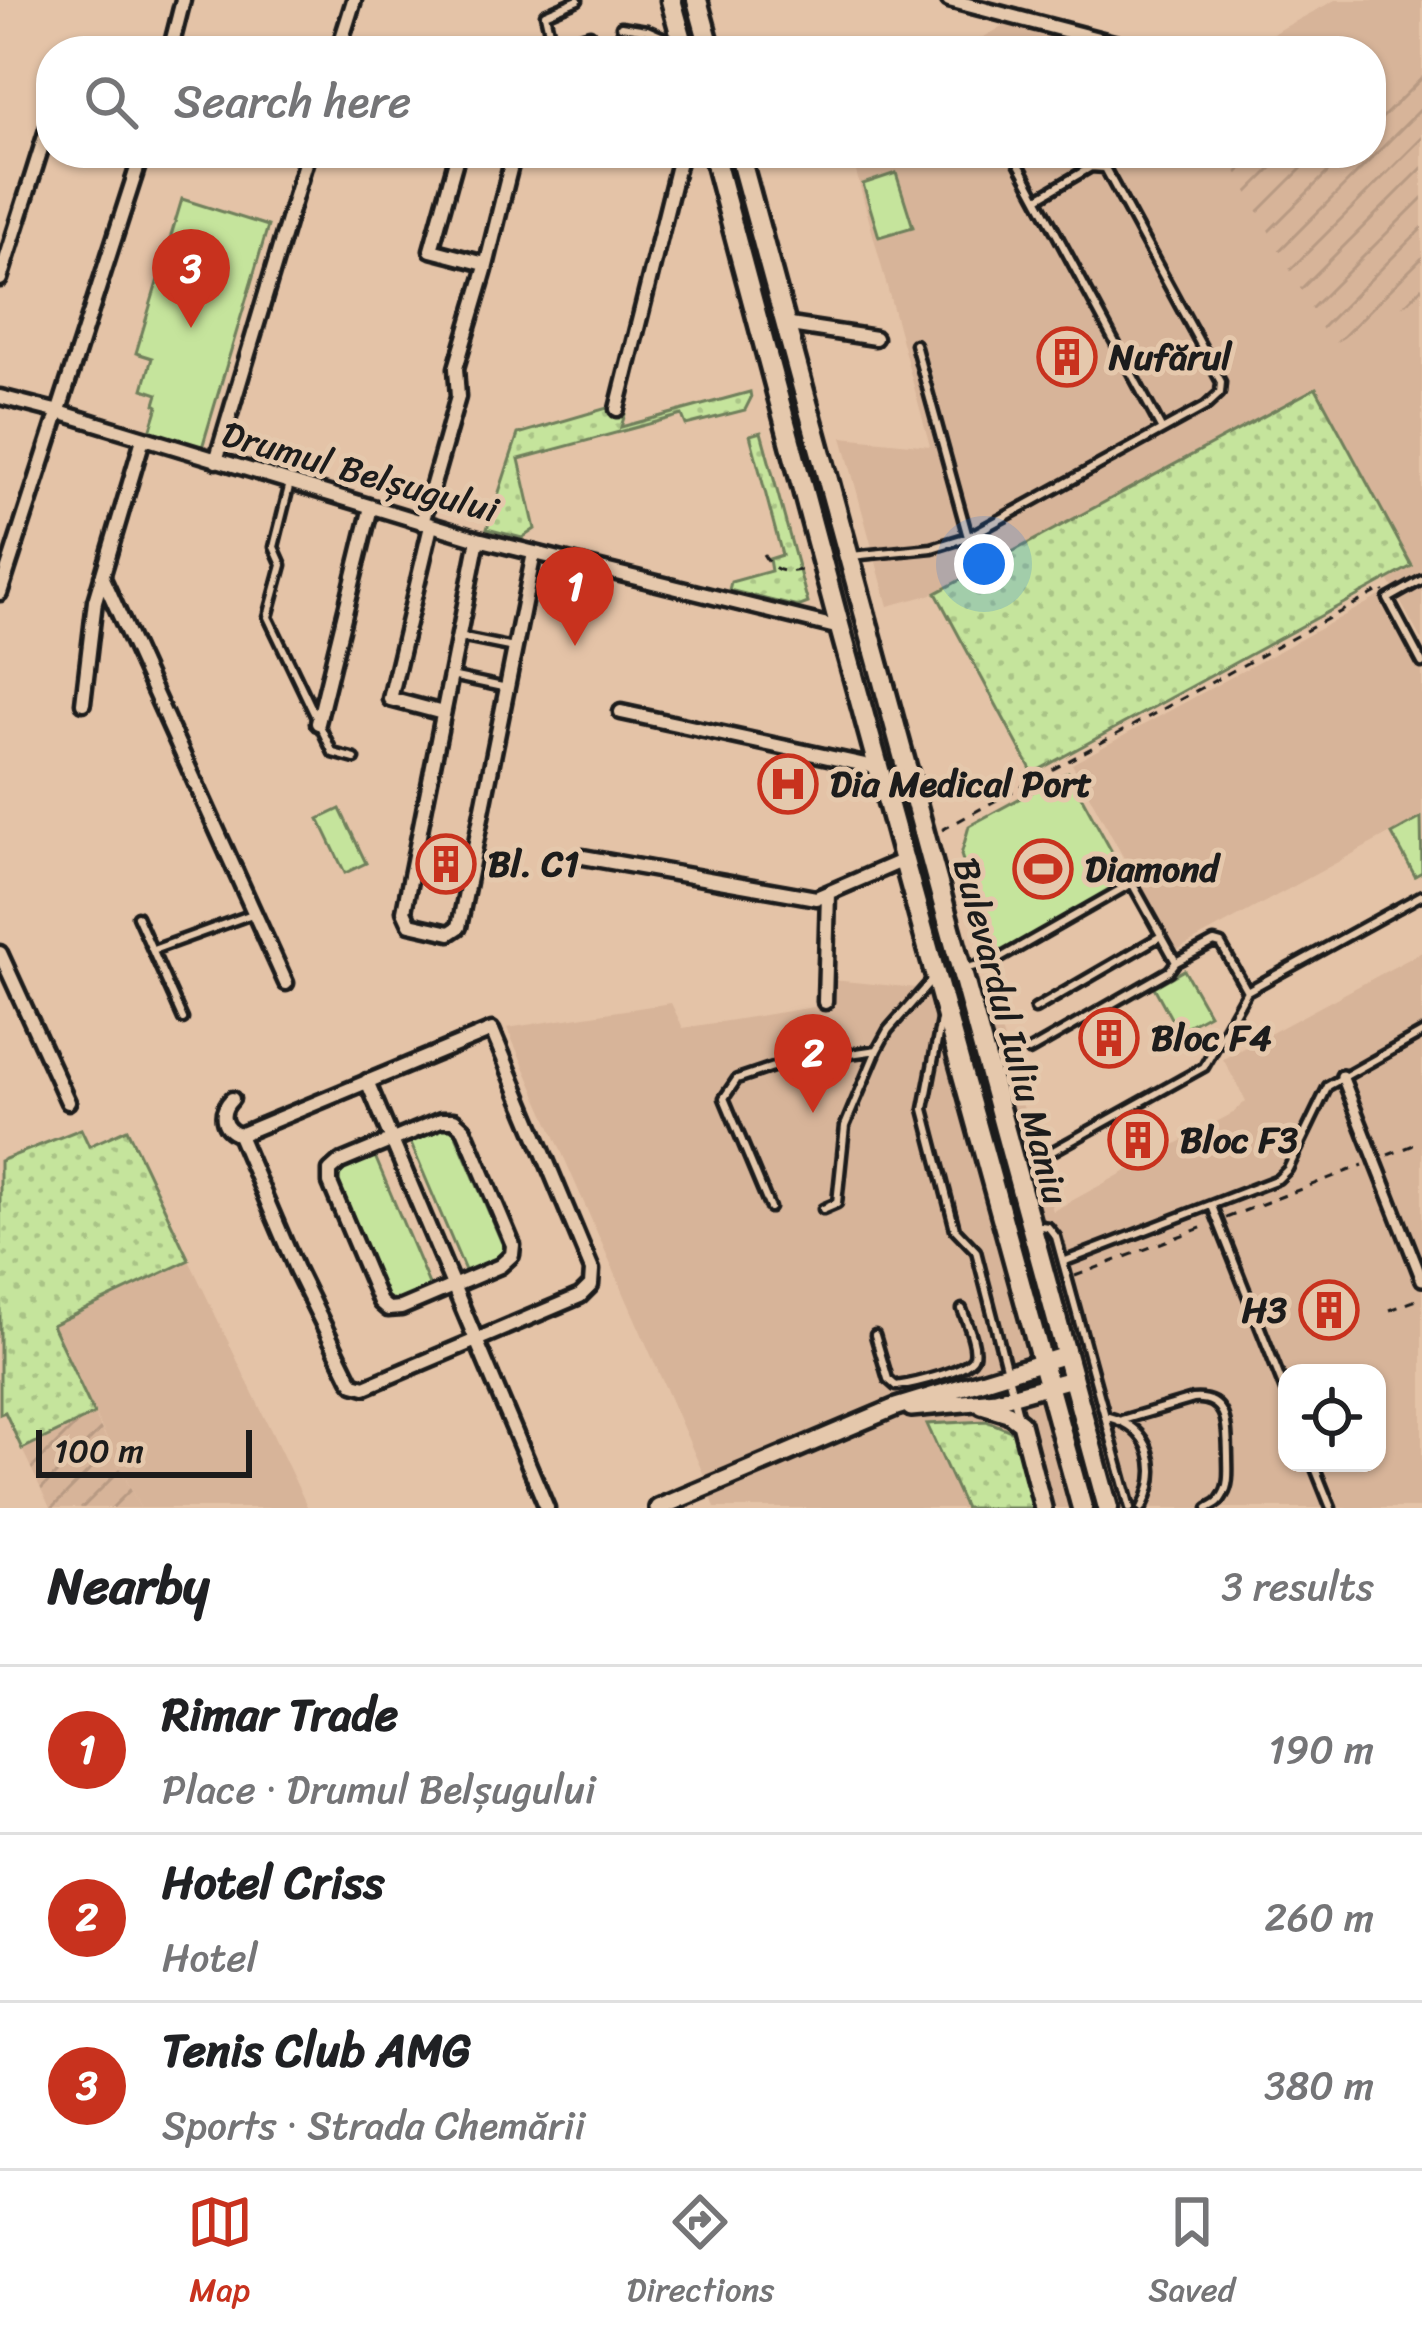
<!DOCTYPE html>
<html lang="en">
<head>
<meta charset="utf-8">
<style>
  :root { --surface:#fff; --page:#f2f2f2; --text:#202124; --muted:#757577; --line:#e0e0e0; --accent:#c8321e }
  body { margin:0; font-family:Sriracha,sans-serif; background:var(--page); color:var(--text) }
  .controls { position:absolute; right:36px; bottom:36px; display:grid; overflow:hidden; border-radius:24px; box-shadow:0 3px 9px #0004 }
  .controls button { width:108px; height:108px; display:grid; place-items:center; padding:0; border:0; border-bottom:3px solid var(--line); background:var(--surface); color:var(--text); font:60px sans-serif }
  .scale { position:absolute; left:36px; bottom:30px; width:216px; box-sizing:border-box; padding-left:12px; border:6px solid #1c1c1c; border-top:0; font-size:33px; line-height:42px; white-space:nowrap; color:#1c1c1c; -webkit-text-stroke:9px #e5c8ac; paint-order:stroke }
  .you { position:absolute; left:984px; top:564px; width:42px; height:42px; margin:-30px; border:9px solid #fff; border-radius:50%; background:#1a73e8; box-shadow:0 0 0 18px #1a73e833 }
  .badge { display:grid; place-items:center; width:78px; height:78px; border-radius:50%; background:var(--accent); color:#fff; font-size:39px; font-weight:700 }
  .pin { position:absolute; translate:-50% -99px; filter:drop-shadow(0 3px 6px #0008) }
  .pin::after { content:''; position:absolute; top:63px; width:42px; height:36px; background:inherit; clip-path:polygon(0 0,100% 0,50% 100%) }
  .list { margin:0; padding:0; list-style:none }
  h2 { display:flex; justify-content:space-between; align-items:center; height:156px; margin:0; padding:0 48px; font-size:51px }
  h2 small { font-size:39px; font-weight:400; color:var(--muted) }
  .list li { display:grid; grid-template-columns:78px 1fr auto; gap:36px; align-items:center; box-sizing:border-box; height:168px; padding:0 48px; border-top:3px solid var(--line) }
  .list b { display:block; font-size:45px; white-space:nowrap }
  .list p { margin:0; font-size:39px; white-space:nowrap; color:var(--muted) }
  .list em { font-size:39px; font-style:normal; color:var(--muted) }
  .icon { flex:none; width:66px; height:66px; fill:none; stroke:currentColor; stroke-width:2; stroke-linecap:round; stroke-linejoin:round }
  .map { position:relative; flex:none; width:1422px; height:1508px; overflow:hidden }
  .search { position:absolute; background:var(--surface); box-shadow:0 3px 9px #0004; left:36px; right:36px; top:36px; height:132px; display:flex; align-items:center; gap:30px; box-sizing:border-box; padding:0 42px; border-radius:48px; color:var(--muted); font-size:45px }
  .sheet { height:660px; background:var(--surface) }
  nav { display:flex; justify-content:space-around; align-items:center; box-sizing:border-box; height:168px; border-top:3px solid var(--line); background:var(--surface); font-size:33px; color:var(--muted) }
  nav a { display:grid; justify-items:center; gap:6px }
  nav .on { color:var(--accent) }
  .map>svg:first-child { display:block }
  .built { fill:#d7b499; fill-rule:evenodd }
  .industrial { fill:url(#industrial-furrows) }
  .grass { fill:url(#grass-dots); stroke:#70805c; stroke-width:3 }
  .park { fill:#c5e49c; stroke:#70805c; stroke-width:3 }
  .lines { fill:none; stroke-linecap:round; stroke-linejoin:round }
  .service-casing { stroke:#1c1c1c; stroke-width:15 }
  .pedestrian-casing { stroke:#1c1c1c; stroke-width:18 }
  .minor-casing { stroke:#1c1c1c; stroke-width:21 }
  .tertiary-casing { stroke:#1c1c1c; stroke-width:24 }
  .primary-casing { stroke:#1c1c1c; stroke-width:27 }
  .path { stroke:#1c1c1c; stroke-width:3; stroke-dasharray:9 9; stroke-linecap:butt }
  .service { stroke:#e5c8ac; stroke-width:6 }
  .pedestrian { stroke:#e5c8ac; stroke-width:9 }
  .minor { stroke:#e5c8ac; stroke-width:12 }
  .tertiary { stroke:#e5c8ac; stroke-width:15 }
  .primary { stroke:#e5c8ac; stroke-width:18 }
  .labels { text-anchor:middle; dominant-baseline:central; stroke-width:10; stroke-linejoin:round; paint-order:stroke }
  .poi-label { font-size:36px; font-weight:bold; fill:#1c1c1c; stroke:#e5c8ac; text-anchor:start }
  .street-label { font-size:36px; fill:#1c1c1c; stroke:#e5c8ac }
</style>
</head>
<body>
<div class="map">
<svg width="1422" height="1508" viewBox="0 0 1422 1508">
  <defs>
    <pattern id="industrial-furrows" width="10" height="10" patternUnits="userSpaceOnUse" patternTransform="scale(3)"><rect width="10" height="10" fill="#d7b499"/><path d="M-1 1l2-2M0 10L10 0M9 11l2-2" fill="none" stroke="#b89a83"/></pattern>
    <pattern id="grass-dots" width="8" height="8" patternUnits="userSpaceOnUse" patternTransform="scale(3)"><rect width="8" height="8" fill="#c5e49c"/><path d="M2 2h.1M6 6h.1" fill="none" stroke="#a9c386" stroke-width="1.8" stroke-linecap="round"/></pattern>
  </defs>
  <rect width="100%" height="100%" fill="#e4c3a7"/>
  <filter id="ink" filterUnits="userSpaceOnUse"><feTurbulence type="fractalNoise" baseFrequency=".00833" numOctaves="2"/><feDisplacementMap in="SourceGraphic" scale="24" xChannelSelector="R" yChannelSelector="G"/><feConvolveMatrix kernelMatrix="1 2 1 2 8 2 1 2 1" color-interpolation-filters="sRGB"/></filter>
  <g filter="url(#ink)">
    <path class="built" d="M1335 0H1422V641L1388 579 1411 565 936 593 888 606 842 437 930 446 851 153H1371V51H1241Z
      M1006 25 1109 51H957Z
      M1380 596 1422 672V816L1175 951 1072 764Z
      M1422 952V1508H1037L1009 1432 987 1421 927 1424 965 1508H715L703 1473 507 1028 671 1003 683 1028 820 1006 821 979 991 995 1053 1211 1233 1113 1246 1101 1223 1059ZM1287 1373H1377V1463H1287Z
      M189 1260 308 1508H140L52 1325Z"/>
    <path class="industrial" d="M1422 70V295L1331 345 1236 171 1270 153H1371V97Z
      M94 1414 140 1508H50L22 1449Z"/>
    <path class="grass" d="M1316 388 1412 566 1033 773 936 593Z
      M750 392 751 398 745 410 686 425 682 415 519 459 535 529 522 538 487 529 518 434 607 408 625 414 621 427Z
      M761 432 808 603 798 607 729 590 731 582 771 571 769 559 782 555 750 435Z
      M81 1129 89 1146 127 1129 189 1260 52 1325 94 1414 22 1449 5 1412 0 1414V1161Z
      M987 1421 1016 1433 1037 1508H965L927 1424Z"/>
    <path class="park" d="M896 173 913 227 879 237 863 184Z
      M182 199 268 226 201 451 149 435 158 406 155 404 158 394 143 389 152 358 136 353Z
      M1068 772 1129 883 995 957 961 855 969 826Z
      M340 809 366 863 345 873 319 819Z
      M1421 818 1422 872 1415 876 1392 834Z
      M1184 970 1209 1014 1178 1031 1154 987Z
      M438 1127H446L454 1131 504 1248 496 1262 467 1275 409 1139Z
      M374 1154 431 1289 399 1302 387 1297 337 1180 345 1166Z"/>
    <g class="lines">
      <defs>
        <path id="service" d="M578 0 545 14 551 40 556 44 590 34
          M621 26 647 30 679 44
          M1013 153 1162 430
          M915 344 968 537
          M290 483 274 547 282 565 268 617 333 753 355 759
          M851 556 932 548 968 537 1206 406 1220 393 1221 382 1105 168 1091 167 1038 198
          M1422 580 1388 599 1422 663
          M459 637 514 648
          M451 676 507 688
          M137 916 183 1019
          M153 950 255 913
          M964 969 997 960 1132 883 1176 962
          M1035 1009 1161 936
          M941 1020 924 1109 955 1229 976 1251 1018 1414
          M1029 1051 1169 971 1176 962 1214 942 1221 944 1247 991
          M1053 1151 1204 1067 1247 991 1422 895
          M1212 1206 1287 1396
          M770 1208 724 1098 737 1079 782 1064 877 1050
          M823 1209 837 1203 845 1126 877 1050 888 1030 933 979
          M1034 1225 1048 1227 1056 1237 1130 1508
          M1063 1262 1278 1179 1288 1169 1328 1086 1422 1033
          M875 1335 888 1379 896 1386C910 1384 970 1371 974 1356 977 1343 966 1321 962 1309
          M1108 1417C1152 1428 1162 1469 1142 1508
          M1122 1420 1193 1399C1230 1396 1227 1429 1228 1456 1228 1469 1230 1484 1223 1495 1218 1504 1216 1503 1208 1508
          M1313 1463 1331 1508"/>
        <path id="pedestrian" d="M1342 1076 1422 1280"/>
        <path id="minor" d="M949 0 1144 51
          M170 51 183 0
          M338 51 354 0
          M458 153 431 250 485 264
          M0 279 51 117
          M784 324 875 338
          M0 397 59 412 478 539 840 628
          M617 409 681 153
          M216 461 308 153
          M422 523 458 397 456 368 485 270 514 153
          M431 526 390 699 443 713
          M478 539 404 911 410 924 450 933 459 927 534 553
          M102 576 286 983
          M0 593 142 153
          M83 703 95 601 143 439
          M621 712 879 768
          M318 723 371 507
          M583 857 816 898 904 860
          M0 953 68 1102
          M825 1002 828 893
          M367 1081 547 1508
          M232 1099C219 1112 221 1128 239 1135L492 1030 592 1270 591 1285 580 1296 365 1387 354 1384 350 1379 296 1269 239 1135
          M441 1120H454L464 1129 513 1245 512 1255 500 1266 401 1308 388 1309 380 1302 330 1183V1171L340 1162Z"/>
        <path id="tertiary" d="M982 1405 1008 1413 1021 1423 1043 1508
          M911 1408 996 1400 1072 1379
          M658 1508 896 1407 1066 1355"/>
        <path id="primary" d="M671 0 685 51
          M697 0 711 51
          M713 153 840 628 1082 1508
          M739 153 1108 1508"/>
      </defs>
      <use href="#service" class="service-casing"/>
      <use href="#pedestrian" class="pedestrian-casing"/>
      <use href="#minor" class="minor-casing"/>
      <use href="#tertiary" class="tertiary-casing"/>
      <use href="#primary" class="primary-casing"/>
      <path class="path" d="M763 554C775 574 786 573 807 569
        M942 830 1382 589 1384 592
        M1388 1155 1419 1143
        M1226 1218 1363 1165
        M1075 1276 1206 1226
        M1390 1310 1422 1298"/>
      <use href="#service" class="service"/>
      <use href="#pedestrian" class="pedestrian"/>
      <use href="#minor" class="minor"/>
      <use href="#tertiary" class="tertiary"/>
      <use href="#primary" class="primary"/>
    </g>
  </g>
  <defs>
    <symbol id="building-ring" viewBox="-11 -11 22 22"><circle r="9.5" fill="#e5c8ac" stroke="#c8321e" stroke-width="1.5"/><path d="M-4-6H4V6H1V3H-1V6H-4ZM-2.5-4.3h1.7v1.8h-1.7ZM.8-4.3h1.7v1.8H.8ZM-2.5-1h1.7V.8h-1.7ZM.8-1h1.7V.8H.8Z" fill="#c8321e"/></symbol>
    <symbol id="hospital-ring" viewBox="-11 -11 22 22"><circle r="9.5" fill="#e5c8ac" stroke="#c8321e" stroke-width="1.5"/><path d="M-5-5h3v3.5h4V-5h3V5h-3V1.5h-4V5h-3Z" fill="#c8321e"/></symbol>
    <symbol id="stadium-ring" viewBox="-11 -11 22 22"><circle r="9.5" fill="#e5c8ac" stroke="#c8321e" stroke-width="1.5"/><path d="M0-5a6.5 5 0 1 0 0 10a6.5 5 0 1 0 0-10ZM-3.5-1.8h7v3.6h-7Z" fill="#c8321e"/></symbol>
  </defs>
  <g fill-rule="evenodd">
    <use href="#building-ring" x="1034" y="324" width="66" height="66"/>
    <use href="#hospital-ring" x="755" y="751" width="66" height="66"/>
    <use href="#building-ring" x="413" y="831" width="66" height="66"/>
    <use href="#stadium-ring" x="1010" y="836" width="66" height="66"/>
    <use href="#building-ring" x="1076" y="1005" width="66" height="66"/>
    <use href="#building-ring" x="1105" y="1107" width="66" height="66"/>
    <use href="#building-ring" x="1296" y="1277" width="66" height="66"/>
  </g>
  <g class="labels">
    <g class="poi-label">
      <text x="1109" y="357">Nufărul</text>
      <text x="830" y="784">Dia Medical Port</text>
      <text x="488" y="864">Bl. C1</text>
      <text x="1085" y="869">Diamond</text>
      <text x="1151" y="1038">Bloc F4</text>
      <text x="1180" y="1140">Bloc F3</text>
      <text x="1287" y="1310" text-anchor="end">H3</text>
    </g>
    <g class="street-label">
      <text transform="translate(360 472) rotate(16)">Drumul Belșugului</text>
      <text transform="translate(1011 1031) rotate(75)">Bulevardul Iuliu Maniu</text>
    </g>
  </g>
</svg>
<div class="controls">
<button><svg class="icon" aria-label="locate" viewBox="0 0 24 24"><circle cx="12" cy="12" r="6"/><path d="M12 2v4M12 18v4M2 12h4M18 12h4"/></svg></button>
</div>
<div class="scale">100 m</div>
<div class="you"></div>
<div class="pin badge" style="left:575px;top:646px">1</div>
<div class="pin badge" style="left:813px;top:1113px">2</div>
<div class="pin badge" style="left:191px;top:328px">3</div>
<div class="search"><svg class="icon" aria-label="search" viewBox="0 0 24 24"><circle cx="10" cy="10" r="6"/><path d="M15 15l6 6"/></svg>Search here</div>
</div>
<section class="sheet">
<h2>Nearby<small>3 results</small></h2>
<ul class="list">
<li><span class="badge">1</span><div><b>Rimar Trade</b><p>Place · Drumul Belșugului</p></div><em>190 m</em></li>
<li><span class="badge">2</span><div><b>Hotel Criss</b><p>Hotel</p></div><em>260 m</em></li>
<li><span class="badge">3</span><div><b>Tenis Club AMG</b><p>Sports · Strada Chemării</p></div><em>380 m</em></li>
</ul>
</section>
<nav>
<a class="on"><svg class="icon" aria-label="map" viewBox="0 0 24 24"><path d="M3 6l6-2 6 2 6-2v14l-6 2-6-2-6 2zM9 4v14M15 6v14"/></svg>Map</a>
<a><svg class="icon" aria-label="directions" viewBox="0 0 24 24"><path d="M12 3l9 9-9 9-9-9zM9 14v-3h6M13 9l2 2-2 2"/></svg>Directions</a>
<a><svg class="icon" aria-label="saved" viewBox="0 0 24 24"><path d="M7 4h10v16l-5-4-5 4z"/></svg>Saved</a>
</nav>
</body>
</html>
